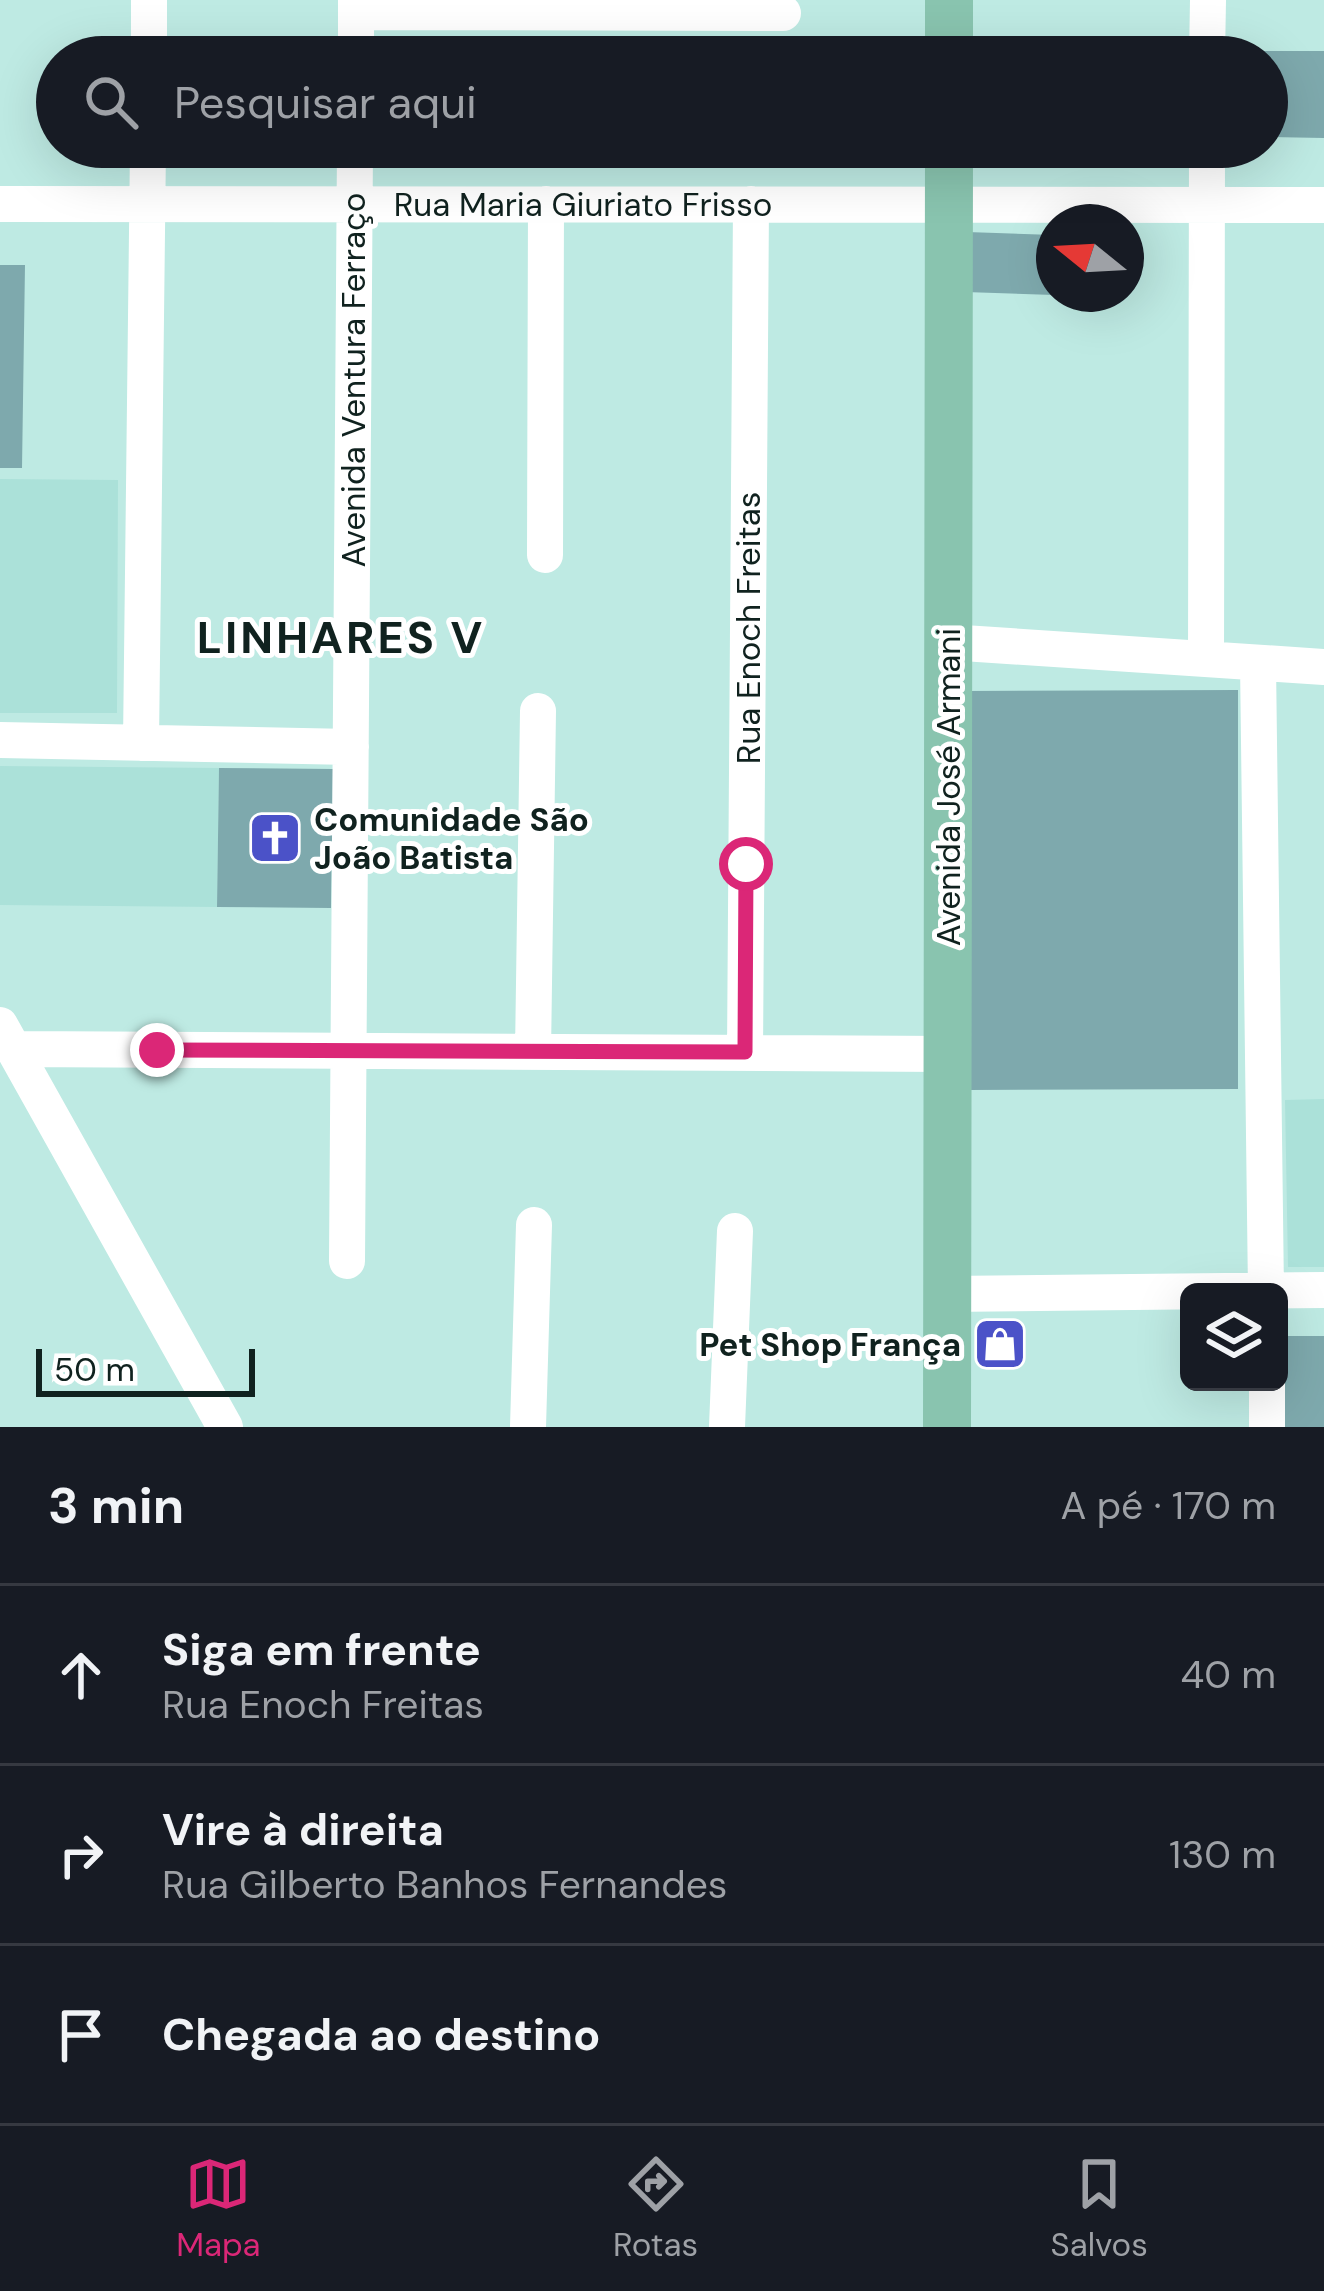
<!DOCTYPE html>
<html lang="pt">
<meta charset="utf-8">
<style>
:root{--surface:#171b24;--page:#20242c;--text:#f1f3f6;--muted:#9ea1a6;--line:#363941;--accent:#db2777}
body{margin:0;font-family:"DM Sans",sans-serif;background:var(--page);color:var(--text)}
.controls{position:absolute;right:36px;bottom:36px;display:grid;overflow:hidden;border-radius:18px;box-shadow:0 12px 48px #0002}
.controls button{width:108px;height:108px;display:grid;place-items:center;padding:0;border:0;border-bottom:3px solid var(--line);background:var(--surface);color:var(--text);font:60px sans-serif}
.compass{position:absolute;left:1036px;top:204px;width:108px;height:108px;border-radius:50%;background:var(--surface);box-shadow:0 12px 48px #0002;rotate:288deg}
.scale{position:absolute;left:36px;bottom:30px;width:219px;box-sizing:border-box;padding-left:12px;border:6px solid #10221f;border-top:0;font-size:33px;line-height:42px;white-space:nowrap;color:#10221f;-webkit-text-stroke:9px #fff;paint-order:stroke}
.stop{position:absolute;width:36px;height:36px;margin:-27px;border:9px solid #db2777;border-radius:50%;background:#fff}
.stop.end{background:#db2777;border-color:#fff;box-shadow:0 3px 12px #0008}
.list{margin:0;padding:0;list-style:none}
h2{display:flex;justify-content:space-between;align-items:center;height:156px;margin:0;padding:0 48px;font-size:51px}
h2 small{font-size:39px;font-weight:400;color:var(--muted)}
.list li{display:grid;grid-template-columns:78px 1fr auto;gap:36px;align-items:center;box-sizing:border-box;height:180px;padding:0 48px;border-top:3px solid var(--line)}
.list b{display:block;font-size:45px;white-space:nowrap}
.list p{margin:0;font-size:39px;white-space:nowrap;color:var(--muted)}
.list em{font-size:39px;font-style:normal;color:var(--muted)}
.icon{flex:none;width:66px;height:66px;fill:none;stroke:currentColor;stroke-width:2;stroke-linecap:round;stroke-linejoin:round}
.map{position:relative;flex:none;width:1324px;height:1427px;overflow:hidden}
.search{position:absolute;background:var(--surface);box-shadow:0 12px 48px #0002;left:36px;right:36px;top:36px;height:132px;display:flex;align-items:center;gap:30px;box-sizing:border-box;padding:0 42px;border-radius:66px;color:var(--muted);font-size:45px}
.sheet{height:696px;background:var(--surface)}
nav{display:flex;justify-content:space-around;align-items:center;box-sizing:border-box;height:168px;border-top:3px solid var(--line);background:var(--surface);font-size:33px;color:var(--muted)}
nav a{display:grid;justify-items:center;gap:6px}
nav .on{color:var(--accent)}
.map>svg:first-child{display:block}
.built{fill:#abe1d9}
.building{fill:#7ea9ad}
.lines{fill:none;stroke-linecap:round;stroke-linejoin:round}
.minor{stroke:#fff;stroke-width:36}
.major{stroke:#89c4af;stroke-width:48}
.route{stroke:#db2777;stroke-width:15}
.labels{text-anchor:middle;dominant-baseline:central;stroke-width:10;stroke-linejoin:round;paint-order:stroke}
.street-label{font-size:33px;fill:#10221f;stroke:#fff}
.poi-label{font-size:33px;font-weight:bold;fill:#10221f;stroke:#fff;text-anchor:start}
.district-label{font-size:45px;font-weight:bold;letter-spacing:3px;fill:#10221f;stroke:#fff}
</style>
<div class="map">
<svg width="1324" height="1427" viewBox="0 0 1324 1427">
<rect width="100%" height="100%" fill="#beeae3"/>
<path class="built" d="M0 479 118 480 117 713H0Z
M0 766 219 768 217 907 0 905Z
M1324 1099V1267H1288L1285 1100Z"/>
<path class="building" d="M1230 51H1324V138L1267 137V57H1230Z
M967 232 1054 235V295L965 292Z
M0 265H25L22 468H0Z
M1238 690V1089L968 1090 967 691Z
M219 768 333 769 331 908 217 907Z
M1284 1336H1324V1427H1285Z"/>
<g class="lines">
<path class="minor" d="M356 12 783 13
M149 57V0
M356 57V0
M1207 57 1208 0
M0 204 1324 205
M545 555 546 204
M948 642 1324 667
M1206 659 1207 147
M1258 663 1266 1292
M0 740 351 747
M141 743 148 147
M0 1025 225 1427
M14 1049 948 1054
M533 1052 538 711
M745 1052 751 204
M347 1261 355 147
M947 1294 1324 1290
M1267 1382V1427
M528 1427 534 1225
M727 1427 735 1231"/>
<path class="major" d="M949 57V0
M947 1427 949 147"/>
</g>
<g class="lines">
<path class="route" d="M157 1050 745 1052 746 864"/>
</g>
<defs>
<g id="church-square" transform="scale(2.7)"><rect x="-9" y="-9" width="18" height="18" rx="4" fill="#4b52c8" stroke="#fff"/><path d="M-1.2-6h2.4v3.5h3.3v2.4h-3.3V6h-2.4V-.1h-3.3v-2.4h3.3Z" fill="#fff"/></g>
<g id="shop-square" transform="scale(2.7)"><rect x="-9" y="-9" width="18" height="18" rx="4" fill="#4b52c8" stroke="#fff"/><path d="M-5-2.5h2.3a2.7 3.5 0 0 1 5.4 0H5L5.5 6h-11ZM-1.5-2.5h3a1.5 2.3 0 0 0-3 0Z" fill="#fff"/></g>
</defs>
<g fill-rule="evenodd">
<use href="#church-square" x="275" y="838"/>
<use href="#shop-square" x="1000" y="1344"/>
</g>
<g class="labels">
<g class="street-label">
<text x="583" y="204">Rua Maria Giuriato Frisso</text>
<text transform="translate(353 380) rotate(-90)">Avenida Ventura Ferraço</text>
<text transform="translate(748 628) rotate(-90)">Rua Enoch Freitas</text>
<text transform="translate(948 787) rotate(-90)">Avenida José Armani</text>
</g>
<g class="poi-label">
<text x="314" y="819">Comunidade São<tspan x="314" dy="38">João Batista</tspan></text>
<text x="961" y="1344" text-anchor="end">Pet Shop França</text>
</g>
<g class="district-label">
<text x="341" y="637">LINHARES V</text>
</g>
</g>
</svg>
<div class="controls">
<button><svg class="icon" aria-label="layers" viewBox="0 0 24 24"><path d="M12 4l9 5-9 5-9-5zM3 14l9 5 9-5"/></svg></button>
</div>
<svg class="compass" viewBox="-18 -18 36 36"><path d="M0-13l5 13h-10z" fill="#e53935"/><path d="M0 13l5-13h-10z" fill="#9ea1a6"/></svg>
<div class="scale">50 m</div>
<div class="stop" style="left:746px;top:864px"></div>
<div class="stop end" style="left:157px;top:1050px"></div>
<div class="search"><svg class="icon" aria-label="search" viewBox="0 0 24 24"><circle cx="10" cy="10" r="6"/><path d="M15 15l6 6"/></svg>Pesquisar aqui</div>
</div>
<section class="sheet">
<h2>3 min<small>A pé · 170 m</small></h2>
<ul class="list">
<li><svg class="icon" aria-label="ahead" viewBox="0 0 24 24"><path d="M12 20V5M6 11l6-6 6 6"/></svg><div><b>Siga em frente</b><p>Rua Enoch Freitas</p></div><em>40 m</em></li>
<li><svg class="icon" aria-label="right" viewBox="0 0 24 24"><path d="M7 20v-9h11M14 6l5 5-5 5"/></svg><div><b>Vire à direita</b><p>Rua Gilberto Banhos Fernandes</p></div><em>130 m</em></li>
<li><svg class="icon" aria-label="arrive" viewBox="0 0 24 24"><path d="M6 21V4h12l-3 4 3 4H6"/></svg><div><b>Chegada ao destino</b></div></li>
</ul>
</section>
<nav>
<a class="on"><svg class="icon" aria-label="map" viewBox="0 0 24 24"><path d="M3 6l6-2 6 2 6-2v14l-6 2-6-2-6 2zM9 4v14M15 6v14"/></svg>Mapa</a>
<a><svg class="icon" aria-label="directions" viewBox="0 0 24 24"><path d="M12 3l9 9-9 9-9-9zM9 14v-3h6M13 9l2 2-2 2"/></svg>Rotas</a>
<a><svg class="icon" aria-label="saved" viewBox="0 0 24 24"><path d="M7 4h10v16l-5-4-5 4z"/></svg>Salvos</a>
</nav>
